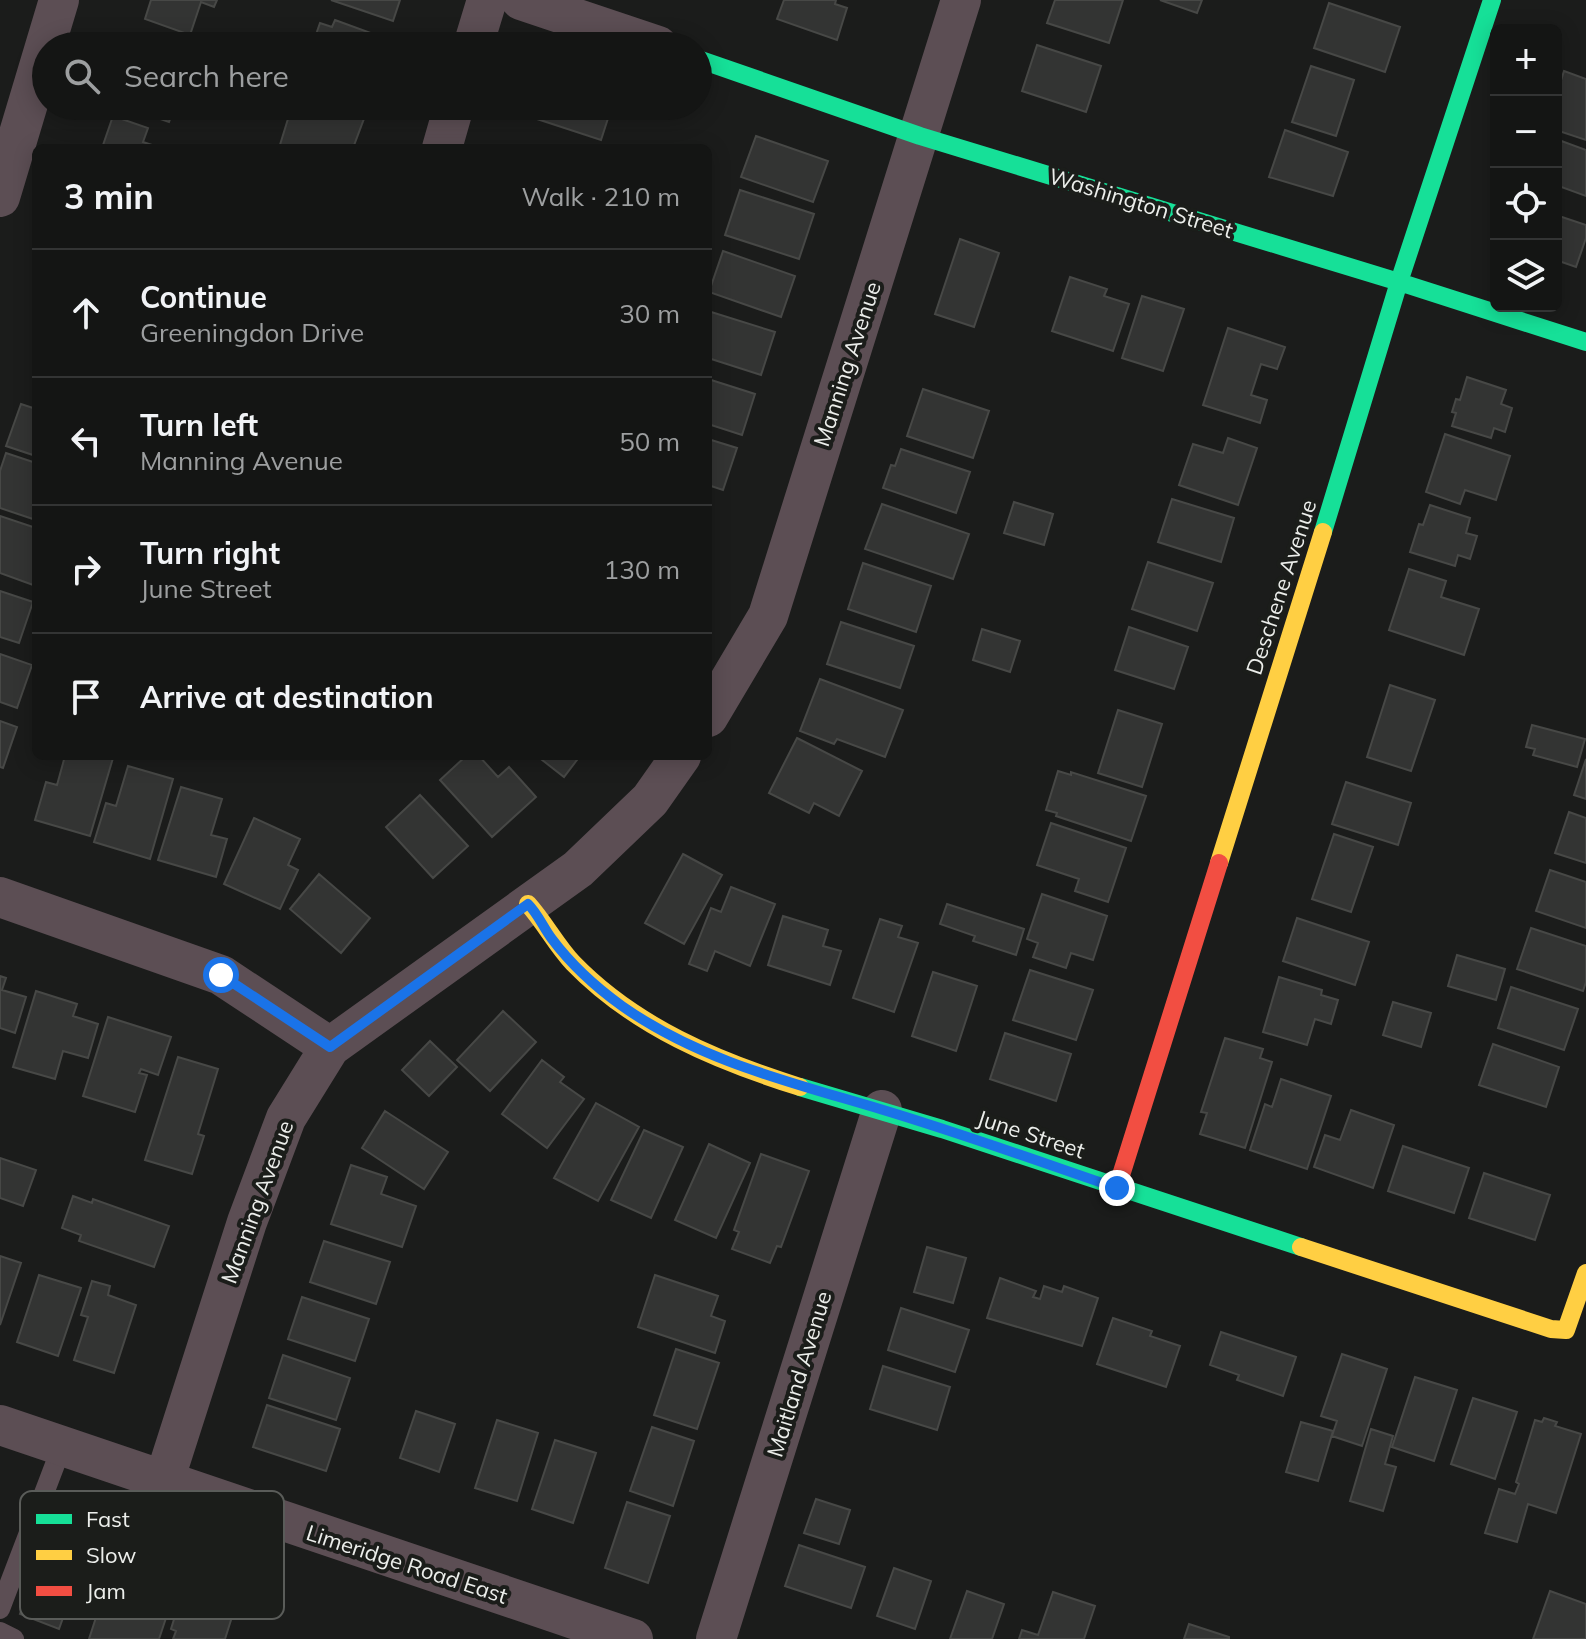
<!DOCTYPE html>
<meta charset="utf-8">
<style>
:root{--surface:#141514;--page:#1d1e1d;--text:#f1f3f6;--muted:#9d9fa0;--line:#333434}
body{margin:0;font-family:Mulish,sans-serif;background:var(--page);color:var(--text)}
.controls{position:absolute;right:24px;top:24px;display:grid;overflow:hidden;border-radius:12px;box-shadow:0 4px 20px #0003}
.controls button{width:72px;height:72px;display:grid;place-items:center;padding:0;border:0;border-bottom:2px solid var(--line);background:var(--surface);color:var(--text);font:40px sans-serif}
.stop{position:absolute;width:24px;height:24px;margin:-18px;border:6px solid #1a73e8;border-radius:50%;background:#fff}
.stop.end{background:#1a73e8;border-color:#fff;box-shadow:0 2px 8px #0008}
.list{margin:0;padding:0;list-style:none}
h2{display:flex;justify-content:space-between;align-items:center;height:104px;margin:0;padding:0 32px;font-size:34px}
h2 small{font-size:26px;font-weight:400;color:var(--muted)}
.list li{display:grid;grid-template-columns:52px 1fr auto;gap:24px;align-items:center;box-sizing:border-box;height:128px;padding:0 32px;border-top:2px solid var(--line)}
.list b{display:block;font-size:30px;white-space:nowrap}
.list p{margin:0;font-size:26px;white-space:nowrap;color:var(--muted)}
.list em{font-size:26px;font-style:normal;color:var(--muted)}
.icon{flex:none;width:44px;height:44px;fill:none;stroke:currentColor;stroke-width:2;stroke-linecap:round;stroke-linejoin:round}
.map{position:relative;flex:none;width:1586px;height:1639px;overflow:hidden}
.search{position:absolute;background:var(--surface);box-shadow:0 4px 20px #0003;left:32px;top:32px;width:680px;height:88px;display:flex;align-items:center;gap:20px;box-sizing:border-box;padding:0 28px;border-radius:44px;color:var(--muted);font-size:30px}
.panel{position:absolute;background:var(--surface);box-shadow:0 4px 20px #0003;left:32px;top:144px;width:680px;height:616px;border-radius:12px}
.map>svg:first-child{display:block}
.building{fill:#333433;stroke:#474846;stroke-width:2}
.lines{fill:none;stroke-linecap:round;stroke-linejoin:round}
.lane{stroke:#5c4e54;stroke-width:20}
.street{stroke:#5c4e54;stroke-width:40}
.fast{stroke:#16e098;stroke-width:18}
.slow{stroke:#ffcf43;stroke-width:18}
.jam{stroke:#f24e42;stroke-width:18}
.route{stroke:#1a73e8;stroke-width:10}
.labels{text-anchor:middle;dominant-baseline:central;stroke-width:8;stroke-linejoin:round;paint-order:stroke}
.street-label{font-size:22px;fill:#eceeeb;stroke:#1b1d1a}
.key{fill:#1b1d1a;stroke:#5a5c59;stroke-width:2}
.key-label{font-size:22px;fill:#eceeeb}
</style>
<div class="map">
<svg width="1586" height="1639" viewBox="0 0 1586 1639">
<rect width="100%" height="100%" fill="#1b1c1b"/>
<path class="building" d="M151 0H217L214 7 201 2 190 35 145 19Z
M331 0H400L393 21Z
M784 0H836L835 4 847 8 837 40 777 19Z
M1055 0H1123L1109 43 1047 23Z
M1160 0H1202L1197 13Z
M1329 3 1400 27 1385 72 1314 48Z
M335 20 390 40 388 46H312L320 23 332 27Z
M1037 45 1101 66 1086 112 1022 91Z
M1311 66 1354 80 1336 136 1292 122Z
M1564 71 1586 79V140L1556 130V96Z
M123 106H175L169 122Z
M292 106H338L365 116 353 148H279Z
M534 106H612L601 140 531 117Z
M113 116 148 128 143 142 161 148H102Z
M1285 130 1348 152 1333 196 1269 177Z
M756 136 828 161 813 202 741 177Z
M1556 139 1586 150V196L1556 185Z
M740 190 814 214 799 259 725 235Z
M1556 215 1586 225V238L1576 267 1556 260Z
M960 239 999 253 974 327 935 314Z
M723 251 795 276 781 317 709 292Z
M1070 277 1107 289 1104 296 1129 304 1113 351 1052 331Z
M1142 296 1184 309 1163 371 1122 358Z
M708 311 775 332 761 375 708 358Z
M1228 328 1285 347 1277 369 1261 364 1251 395 1267 400 1260 423 1203 405Z
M1467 377 1506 390 1501 404 1512 408 1505 432 1494 428 1491 438 1452 426 1456 413 1452 412 1456 399 1460 400Z
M708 379 755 394 742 435 708 424Z
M923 389 989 411 973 458 907 436Z
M21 404 36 409V456L6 446Z
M1445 434 1510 456 1496 500 1465 490 1460 504 1426 492Z
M1228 438 1257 448 1238 505 1179 485 1193 444 1223 453Z
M708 439 737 448 723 490 708 485Z
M901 449 970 472 956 513 883 488 891 465 895 466Z
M6 453 36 463V520L0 508V471Z
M1172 499 1234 518 1221 562 1158 542Z
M1014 502 1053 514 1044 545 1004 533Z
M882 504 969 534 953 579 865 549Z
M1430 505 1470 518 1466 533 1477 536 1470 559 1458 555 1455 566 1410 552 1419 524 1423 525Z
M0 516 36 528V586L0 573Z
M1148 562 1213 583 1197 631 1132 609Z
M863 563 931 586 916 632 848 609Z
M1409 569 1446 581 1441 597 1479 609 1464 655 1389 630Z
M0 591 33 602 19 643 0 637Z
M841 622 914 646 900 688 827 664Z
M1129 627 1188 647 1174 689 1115 670Z
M982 629 1020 641 1010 672 973 660Z
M0 654 32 665 17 708 0 702Z
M820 679 903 710 885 757 837 739 834 744 800 731Z
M1390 685 1435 700 1411 771 1367 757Z
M1118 710 1162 724 1142 787 1098 773Z
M0 721 17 727 3 768 0 767Z
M1532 725 1585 739 1577 767 1533 755 1535 749 1526 747Z
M797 738 862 771 839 816 814 803 809 813 769 793Z
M65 756 113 758 90 836 35 820 46 782 57 785Z
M466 756H479L498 777 509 767 536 797 492 837 440 780Z
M537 756H580L564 777Z
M1586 759V799L1574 795Z
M128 766 173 779 150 859 94 842 106 803 116 806Z
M1058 771 1071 775V772L1146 796 1131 841 1056 816 1057 813 1046 810Z
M1346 782 1411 803 1398 845 1332 824Z
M181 787 222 799 211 835 227 839 216 877 158 860Z
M420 795 468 846 433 878 386 827Z
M1569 812 1586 818V863L1555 853Z
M254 818 300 839 288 865 298 870 280 909 224 884Z
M1051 823 1126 848 1108 902 1075 891 1079 879 1037 865Z
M1334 834 1373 847 1351 912 1312 899Z
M683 854 722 875 684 944 645 923Z
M1550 870 1586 882V928L1536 911Z
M319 874 370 918 341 953 290 909Z
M731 887 775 904 750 966 715 951 707 971 689 964 711 908 721 912Z
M1042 894 1107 916 1093 960 1071 953 1066 968 1033 957 1038 943 1027 939Z
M947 904 1024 929 1016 955 973 941 975 936 940 924Z
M783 916 828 930 823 946 841 951 830 985 768 965Z
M1297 918 1369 942 1355 985 1283 961Z
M880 919 902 926 898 937 918 943 894 1012 853 998Z
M1531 928 1586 946V982L1583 991 1517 969Z
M1457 955 1505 969 1496 1000 1448 986Z
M1030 970 1093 990 1076 1040 1013 1020Z
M933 972 977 986 956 1051 912 1036Z
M0 976 6 978 2 990 26 997 15 1033 0 1028Z
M1279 977 1322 990 1321 995 1338 1000 1331 1024 1315 1019 1307 1045 1263 1032Z
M1511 987 1578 1009 1564 1050 1498 1028Z
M36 991 77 1004 73 1016 98 1024 88 1058 63 1051 55 1079 13 1067Z
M1393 1002 1431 1013 1421 1047 1383 1035Z
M503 1011 536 1042 490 1091 457 1060Z
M108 1017 171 1037 158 1075 141 1069 139 1073 147 1075 135 1112 83 1096Z
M1005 1033 1071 1054 1056 1101 990 1079Z
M1225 1038 1263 1049 1260 1058 1272 1062 1245 1148 1200 1134 1207 1113 1201 1112Z
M430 1041 457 1067 429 1096 402 1070Z
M1493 1044 1559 1067 1546 1107 1479 1085Z
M178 1057 218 1069 198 1134 204 1136 192 1174 145 1160Z
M542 1060 564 1077 560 1082 584 1099 547 1148 502 1114Z
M1281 1079 1331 1096 1307 1169 1250 1150 1265 1104 1272 1107Z
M596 1103 639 1127 598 1201 554 1178Z
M1351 1110 1394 1125 1373 1188 1314 1167 1325 1135 1340 1140Z
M385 1111 448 1152 424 1189 362 1148Z
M644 1130 683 1147 651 1218 611 1200Z
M709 1144 750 1163 716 1238 675 1220Z
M1403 1146 1469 1168 1454 1213 1388 1191Z
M761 1154 809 1171 781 1247 777 1246 770 1263 732 1249 739 1232 734 1230Z
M0 1158 36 1170 23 1206 0 1198Z
M351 1165 387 1177 381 1194 416 1206 402 1247 331 1224Z
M1484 1173 1550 1195 1535 1240 1469 1218Z
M73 1196 92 1203 93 1199 169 1226 154 1267 79 1241 81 1235 62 1228Z
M324 1241 390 1262 376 1304 310 1282Z
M927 1247 966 1258 953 1303 914 1292Z
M0 1256 21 1263 0 1325Z
M39 1275 81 1288 58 1356 17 1342Z
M655 1275 718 1296 711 1316 725 1321 715 1353 638 1327Z
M1000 1278 1036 1291 1033 1297 1040 1299 1044 1286 1062 1292 1064 1286 1098 1298 1082 1346 987 1318Z
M92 1281 110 1286 108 1295 136 1305 114 1373 74 1360 88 1317 81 1315Z
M302 1297 369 1319 355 1361 288 1339Z
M901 1308 969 1330 955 1372 888 1350Z
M1113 1318 1152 1331 1150 1336 1180 1346 1166 1387 1097 1364Z
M1221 1332 1296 1357 1283 1396 1237 1380 1239 1375 1210 1365Z
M676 1349 719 1363 697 1429 654 1415Z
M1342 1354 1387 1369 1362 1446 1332 1436 1337 1421 1321 1416Z
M283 1355 350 1378 336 1420 269 1398Z
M883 1366 950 1387 937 1430 870 1409Z
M1415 1377 1457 1390 1434 1461 1392 1447Z
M1473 1398 1517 1412 1495 1479 1451 1464Z
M267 1405 340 1429 326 1471 253 1447Z
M416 1411 455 1424 439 1472 400 1458Z
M1544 1418 1557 1422 1555 1426 1581 1434 1556 1513 1528 1504 1517 1542 1485 1533 1499 1489 1515 1494 1519 1484 1516 1482 1535 1420 1542 1422Z
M497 1420 538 1433 517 1501 475 1488Z
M1301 1422 1333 1431 1318 1481 1286 1472Z
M652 1427 694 1441 673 1506 630 1491Z
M1371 1429 1393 1436 1385 1464 1396 1467 1383 1511 1350 1501Z
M555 1440 596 1453 573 1523 532 1509Z
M816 1499 850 1510 839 1544 804 1533Z
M627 1502 670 1516 648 1583 605 1568Z
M799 1545 865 1567 851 1608 785 1586Z
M114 1562 148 1573 141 1594 171 1603 159 1639H89Z
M894 1568 931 1581 915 1629 877 1616Z
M35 1573 74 1587 59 1629 20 1614Z
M185 1584 237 1601 225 1639H173L176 1631 171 1629Z
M967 1591 1004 1604 992 1639H950Z
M1550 1591 1586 1604V1639H1533Z
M1053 1592 1095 1606 1084 1639H1019L1022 1630 1038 1635Z
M1189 1624 1229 1637V1639H1184Z"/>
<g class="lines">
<path class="lane" d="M0 1609 62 1446
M0 1632 14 1639"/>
<path class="street" d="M521 0 658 46
M473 46 487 0
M442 148 454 106
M0 197 59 0
M708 717 768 616 961 0
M0 897 221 975 330 1047
M0 1425 633 1639
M164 1481 247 1222 286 1118 330 1047 578 869 650 800 681 756
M716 1639 882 1110"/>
<path class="fast" d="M698 59 920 136 1399 282 1586 342
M1323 532 1399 282 1492 0
M800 1087 942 1129 1301 1247"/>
<path class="slow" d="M1219 863 1323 532
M528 904C545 923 556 945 573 963 635 1027 717 1061 800 1087
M1301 1247 1551 1329 1566 1330 1586 1273"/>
<path class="jam" d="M1117 1188 1219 863"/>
</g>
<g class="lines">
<path class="route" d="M221 975 330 1047 528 904C538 914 543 927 552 939 570 963 597 988 622 1006 700 1061 790 1082 880 1109 960 1133 1038 1161 1117 1188"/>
</g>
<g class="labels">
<g class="street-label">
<text transform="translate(1141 203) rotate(17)">Washington Street</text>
<text transform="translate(847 364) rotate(-72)">Manning Avenue</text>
<text transform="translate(1281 587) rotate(-72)">Deschene Avenue</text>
<text transform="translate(1031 1134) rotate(18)">June Street</text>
<text transform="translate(257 1202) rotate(-70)">Manning Avenue</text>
<text transform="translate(799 1374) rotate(-73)">Maitland Avenue</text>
<text transform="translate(407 1564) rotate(18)">Limeridge Road East</text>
</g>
</g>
<rect x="20" y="1491" width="264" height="128" rx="12" class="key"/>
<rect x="36" y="1514" width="36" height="10" fill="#16e098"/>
<rect x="36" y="1550" width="36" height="10" fill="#ffcf43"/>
<rect x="36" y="1586" width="36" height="10" fill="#f24e42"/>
<g class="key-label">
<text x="86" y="1527">Fast</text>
<text x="86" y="1563">Slow</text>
<text x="86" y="1599">Jam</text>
</g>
</svg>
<div class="controls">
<button>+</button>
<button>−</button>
<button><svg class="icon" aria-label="locate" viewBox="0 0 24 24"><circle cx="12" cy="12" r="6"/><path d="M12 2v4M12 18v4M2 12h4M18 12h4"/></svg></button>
<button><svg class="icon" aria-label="layers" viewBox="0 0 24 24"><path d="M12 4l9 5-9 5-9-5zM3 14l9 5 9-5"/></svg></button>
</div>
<div class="stop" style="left:221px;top:975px"></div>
<div class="stop end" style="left:1117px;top:1188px"></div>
<div class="search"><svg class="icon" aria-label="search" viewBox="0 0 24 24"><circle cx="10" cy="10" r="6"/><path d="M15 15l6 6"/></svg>Search here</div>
<section class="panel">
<h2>3 min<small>Walk · 210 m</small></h2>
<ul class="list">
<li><svg class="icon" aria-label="ahead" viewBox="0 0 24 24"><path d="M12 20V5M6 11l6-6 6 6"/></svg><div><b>Continue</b><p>Greeningdon Drive</p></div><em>30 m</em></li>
<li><svg class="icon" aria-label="left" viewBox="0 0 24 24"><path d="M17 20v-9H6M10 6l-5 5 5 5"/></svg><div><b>Turn left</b><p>Manning Avenue</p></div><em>50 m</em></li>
<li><svg class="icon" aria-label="right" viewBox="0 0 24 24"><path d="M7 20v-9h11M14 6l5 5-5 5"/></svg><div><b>Turn right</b><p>June Street</p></div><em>130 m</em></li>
<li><svg class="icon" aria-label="arrive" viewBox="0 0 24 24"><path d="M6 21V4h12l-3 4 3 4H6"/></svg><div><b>Arrive at destination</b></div></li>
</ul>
</section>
</div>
